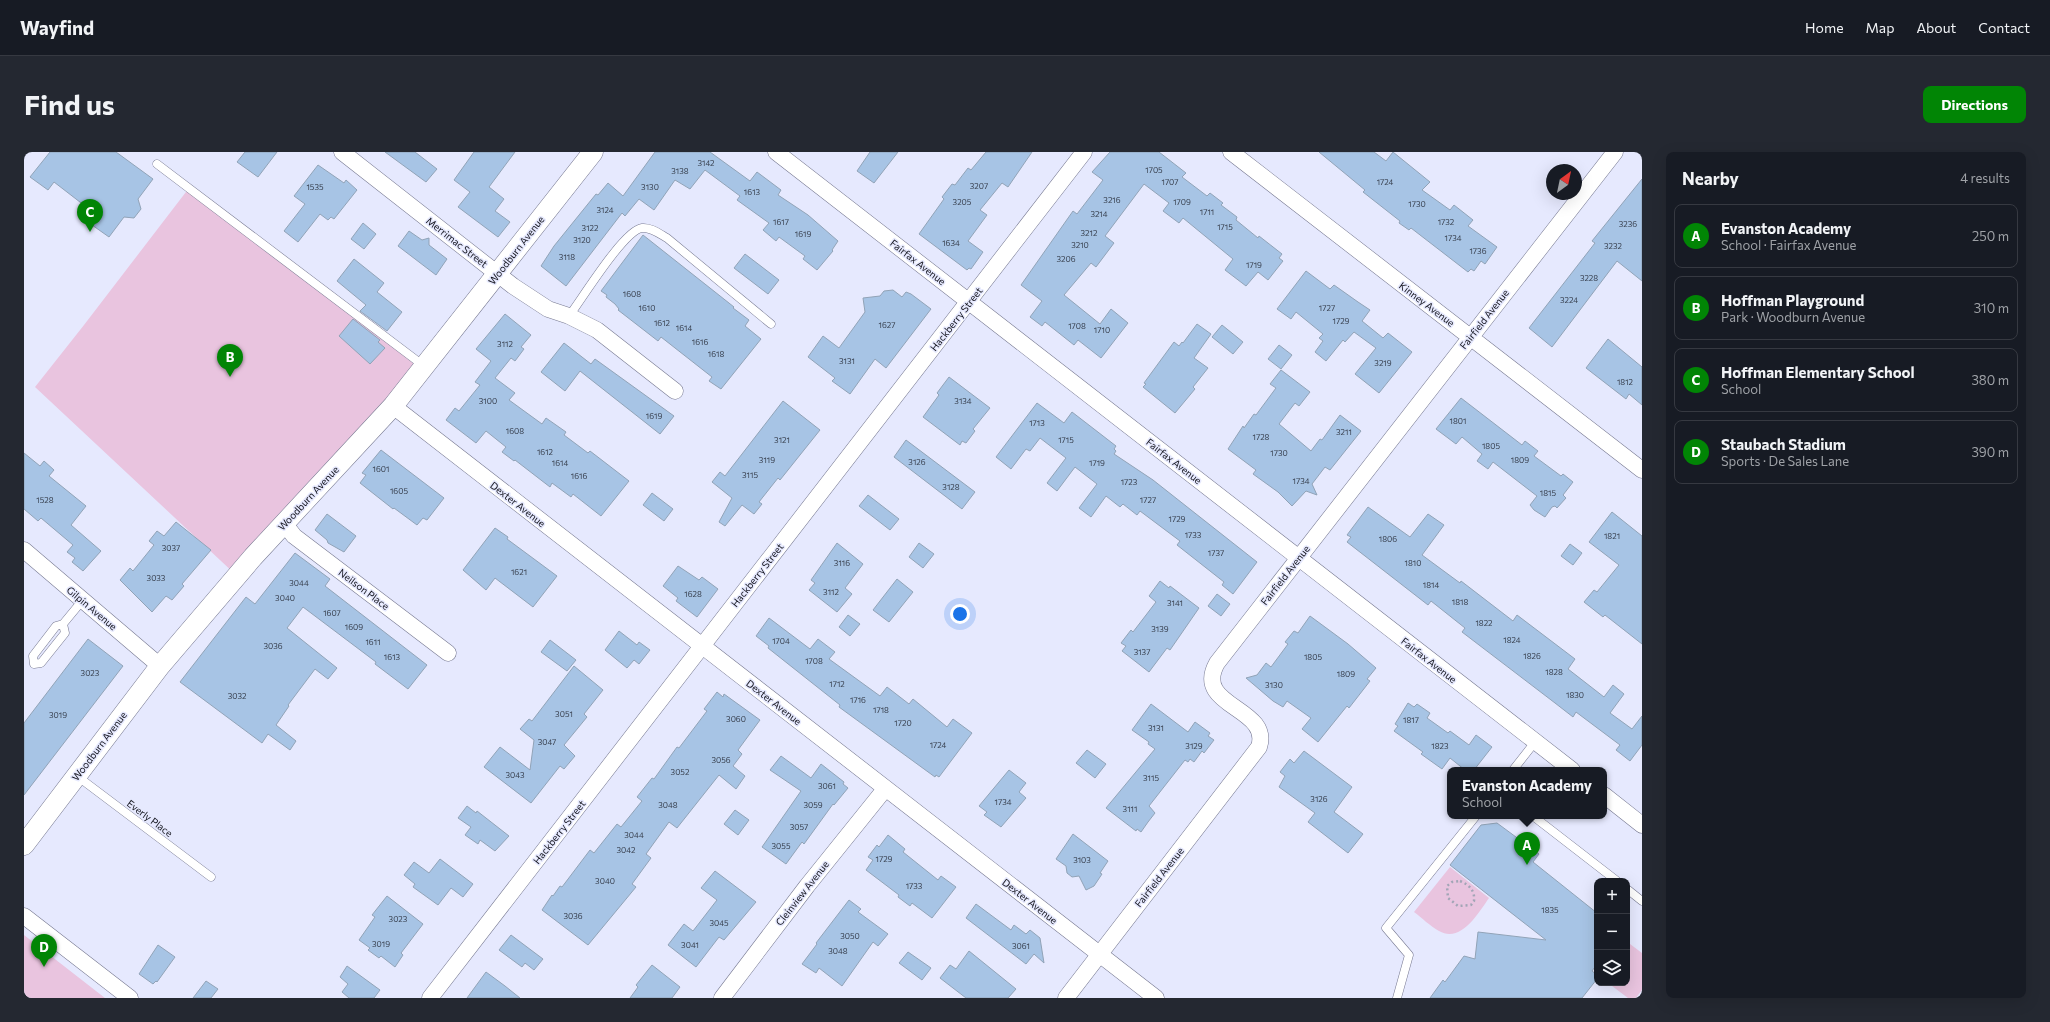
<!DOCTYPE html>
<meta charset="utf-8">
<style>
:root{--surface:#171b24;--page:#242831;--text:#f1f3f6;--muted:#9ea1a6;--line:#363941;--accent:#018505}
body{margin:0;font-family:Commissioner,sans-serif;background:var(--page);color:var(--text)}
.controls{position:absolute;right:12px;bottom:12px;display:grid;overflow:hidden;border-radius:8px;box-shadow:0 4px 16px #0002}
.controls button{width:36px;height:36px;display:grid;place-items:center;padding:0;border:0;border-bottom:1px solid var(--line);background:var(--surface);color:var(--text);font:20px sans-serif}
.compass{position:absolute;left:1522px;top:12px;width:36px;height:36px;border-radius:50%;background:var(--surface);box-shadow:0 4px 16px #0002;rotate:33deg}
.you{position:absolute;left:936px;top:462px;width:14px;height:14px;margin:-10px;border:3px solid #fff;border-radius:50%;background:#1a73e8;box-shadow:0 0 0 6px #1a73e833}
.badge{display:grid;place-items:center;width:26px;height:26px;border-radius:50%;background:var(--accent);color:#fff;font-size:13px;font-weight:700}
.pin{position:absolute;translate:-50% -33px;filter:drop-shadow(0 1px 2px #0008)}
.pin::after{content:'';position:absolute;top:21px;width:14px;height:12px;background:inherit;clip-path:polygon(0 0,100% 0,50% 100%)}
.popup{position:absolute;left:1423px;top:615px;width:160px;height:52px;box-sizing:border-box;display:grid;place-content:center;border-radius:8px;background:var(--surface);filter:drop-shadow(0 1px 3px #0005);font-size:13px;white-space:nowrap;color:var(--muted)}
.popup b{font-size:15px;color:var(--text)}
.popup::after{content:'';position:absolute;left:50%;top:100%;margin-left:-8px;border:8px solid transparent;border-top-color:var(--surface)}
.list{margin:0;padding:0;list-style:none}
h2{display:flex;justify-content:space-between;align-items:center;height:52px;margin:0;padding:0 16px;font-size:17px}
h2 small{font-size:13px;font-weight:400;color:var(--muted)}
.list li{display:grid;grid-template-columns:26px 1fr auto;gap:12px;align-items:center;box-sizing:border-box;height:64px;margin:0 8px 8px;padding:0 8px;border:1px solid var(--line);border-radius:8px}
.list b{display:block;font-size:15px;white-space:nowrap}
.list p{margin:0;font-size:13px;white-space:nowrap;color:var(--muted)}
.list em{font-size:13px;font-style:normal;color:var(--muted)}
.icon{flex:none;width:22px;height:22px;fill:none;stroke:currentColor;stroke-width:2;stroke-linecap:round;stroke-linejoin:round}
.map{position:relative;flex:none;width:1618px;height:846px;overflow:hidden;border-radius:8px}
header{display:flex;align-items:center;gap:24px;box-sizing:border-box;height:56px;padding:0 20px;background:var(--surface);border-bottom:1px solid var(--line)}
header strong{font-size:19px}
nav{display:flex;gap:22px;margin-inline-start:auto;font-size:14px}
.intro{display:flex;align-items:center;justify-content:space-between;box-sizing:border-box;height:96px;padding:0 24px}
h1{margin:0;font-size:28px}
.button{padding:10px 18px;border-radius:8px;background:var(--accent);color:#fff;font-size:14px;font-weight:700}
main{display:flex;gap:24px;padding:0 24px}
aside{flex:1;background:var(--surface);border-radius:8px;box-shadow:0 4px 16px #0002}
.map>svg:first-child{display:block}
.green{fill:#e9c4df}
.building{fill:#a7c4e5;stroke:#91a3b7}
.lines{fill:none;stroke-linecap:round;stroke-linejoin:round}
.service-casing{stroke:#767890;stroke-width:9}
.minor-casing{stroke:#767890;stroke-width:17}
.tertiary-casing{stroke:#767890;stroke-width:21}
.path{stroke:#a2a5b6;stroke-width:2.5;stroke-dasharray:2 3;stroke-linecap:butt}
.service{stroke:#fff;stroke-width:8}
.minor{stroke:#fff;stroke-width:16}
.tertiary{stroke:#fff;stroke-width:20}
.labels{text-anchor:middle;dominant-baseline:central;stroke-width:3;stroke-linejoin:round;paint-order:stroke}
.number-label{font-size:8px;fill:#38404f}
.street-label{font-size:10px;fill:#13141d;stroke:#e6e9fe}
</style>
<header>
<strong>Wayfind</strong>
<nav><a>Home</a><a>Map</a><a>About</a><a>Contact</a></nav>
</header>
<div class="intro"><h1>Find us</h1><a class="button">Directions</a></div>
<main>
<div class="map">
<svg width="1618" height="846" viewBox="0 0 1618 846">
<rect width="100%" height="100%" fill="#e6e9fe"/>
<path class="green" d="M165 36 400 215 212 423 11 235 60 173Z
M1426 715 1465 746C1455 760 1437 792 1415 779 1406 774 1398 766 1390 760Z
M0 783 81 846H0Z
M1606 792 1618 801V838L1612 846H1604L1584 831H1603V795Z"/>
<path class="building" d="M26 0H92L129 27 114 47 117 57 110 66 100 65 85 85 68 73 74 64 30 30 24 38 6 25Z
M221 0H253L234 25 213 10Z
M361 0H391L413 17 402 30Z
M450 0H491L465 35 480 47 471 59 486 70 474 85 434 55 446 40 430 28Z
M631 0H686L726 29 733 20 757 38 754 43 784 63 814 89 808 98 809 99 793 118 779 107 781 104 755 85 752 89 739 78 745 71 713 48 716 44 681 18 666 37 651 28 630 58 615 47 601 64 598 61 542 134 517 114 530 94 572 42 574 43 584 31 599 44Z
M846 0H874L850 31 833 19Z
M962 0H1008L984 35 978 31 956 58 963 63 944 89 959 100 947 117 945 116 943 118 895 82 920 47 918 45 928 32 931 33 944 16 947 18Z
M1086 0H1135L1162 21 1158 25 1183 44 1186 41 1199 51 1197 53 1213 65 1212 68 1234 86 1235 84 1258 102 1255 106 1259 109 1244 128 1234 120 1222 134 1201 118 1209 107 1159 66 1155 71 1139 59 1145 51 1120 32 1081 84 1090 91 1072 115 1067 111 1040 143 1076 172 1087 157 1104 171 1077 206 1054 188 1050 193 1021 170 1018 174 1006 165 1018 149 997 133 1049 59 1053 62 1079 28 1068 20Z
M1295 0H1350L1362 9 1369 0 1406 30 1398 38 1426 58 1430 53 1449 68 1444 74 1473 95 1461 112 1457 109 1450 119 1447 117 1444 120 1387 76 1385 78 1375 71 1376 69 1339 40 1341 38Z
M294 13 320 31 322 28 333 38 310 67 307 65 304 68 296 62 274 90 260 79 281 52 270 44Z
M1618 27V129L1593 109 1528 195 1505 176 1571 91 1568 89Z
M339 71 352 82 340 97 327 87Z
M385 79 398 88 405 86V93L423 107 412 123 374 94Z
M619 83 710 155 709 156 725 168 721 174 737 187 697 237 685 229 688 225 637 185 634 189 594 158 595 157 591 152 582 145 583 143 577 139Z
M721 102 755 128 744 142 710 116Z
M330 107 360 131 353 140 378 160 363 179 336 159 342 153 313 129Z
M1282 119 1306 137 1310 133 1334 150 1346 158 1338 169 1359 186 1364 181 1388 200 1355 241 1331 222 1352 196 1330 180 1321 190 1319 188 1302 209 1291 200 1299 189 1295 186 1299 182 1272 160 1267 167 1253 157Z
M869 138 878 145 882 140 887 142 907 157 862 216 851 207 826 242 808 229 811 226 784 205 799 184 815 196 841 160 839 146 856 144 860 139Z
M481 162 507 183 497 195 500 197 491 209 487 206 471 226 491 241 485 248 518 272 522 266 542 280 540 283 564 301 566 299 605 329 577 364 549 342 547 345 528 331 526 335 491 308 490 309 478 300 482 295 462 279 452 291 422 268 431 256 435 259 456 233 451 230 467 209 452 197Z
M329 167 356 188 354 190 361 196 346 212 315 184Z
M1173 172 1187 182 1170 206 1184 216 1169 235 1171 237 1151 261 1119 235 1122 232 1120 231 1150 190 1155 194 1158 190 1159 191Z
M1198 173 1219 190 1209 202 1188 185Z
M1584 187 1618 215V253L1605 242 1602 247 1562 216Z
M540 191 567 212 571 207 650 264 636 282 556 219 541 239 517 220Z
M1255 193 1268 203 1257 217 1244 207Z
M1257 218 1286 240 1275 254 1271 251 1255 272 1287 299 1296 287 1298 288 1316 263 1337 279 1306 318 1301 315 1288 332 1293 343 1282 339 1268 354 1254 340 1229 322 1232 318 1204 297 1219 274 1220 276 1230 262 1232 263 1252 236 1246 232Z
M925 225 966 256 949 277 951 279 942 291 938 289 936 293 899 265 915 243 913 241Z
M1437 246 1498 293 1501 289 1514 299 1510 304 1537 324 1539 322 1549 330 1539 343 1542 346 1533 356 1531 354 1528 355 1521 365 1510 358 1506 353 1513 344 1469 310 1464 317 1453 309 1458 302 1438 285 1432 292 1412 277Z
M759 249 796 278 756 328 754 326 735 350 738 352 730 362 718 353 701 374 695 370 708 346 688 330 696 320 701 324Z
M1013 251 1040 271 1048 260 1092 294 1090 297 1092 299 1090 302 1129 328 1233 410 1209 442 1198 433 1200 430 1153 393 1156 389 1116 359 1113 363 1099 352 1096 355 1082 344 1067 365 1055 356 1073 332 1051 315 1033 339 1023 331 1042 306 1016 286 1006 299 1002 297 987 317 972 305Z
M882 288 951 340 938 357 870 305Z
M357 298 420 346 403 368 399 366 393 373 370 356 369 357 336 331 342 323 338 321Z
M0 301 16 314 20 309 30 318 25 324 62 354 47 373 77 399 59 419 48 410 51 406 43 400 49 393 17 366 14 369 0 357Z
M628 341 649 357 640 369 619 353Z
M844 343 875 367 866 378 835 354Z
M1344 355 1386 385 1404 362 1420 373 1398 403 1436 431 1437 429 1489 469 1493 463 1551 507 1544 517 1580 545 1589 533 1600 542 1586 561 1608 577 1618 564V593L1606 609 1592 598 1596 593 1552 560 1549 565 1531 551 1438 480 1441 476 1407 449 1404 453 1323 390 1327 385 1323 383Z
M1588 360 1618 384V492L1581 463 1579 465 1560 450 1570 438 1573 440 1595 413 1565 390Z
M303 362 332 384 320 400 304 391 303 388 291 378Z
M152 370 187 398 158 432 160 434 148 448 142 444 128 460 96 428 106 416 109 419 130 393 125 389 133 379 140 384Z
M471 376 484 385 483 387 533 424 509 455 471 426 462 438 439 418Z
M813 391 839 412 821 436 828 442 813 460 785 438 791 431 787 428Z
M895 391 910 402 899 416 885 405Z
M1546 392 1558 401 1549 413 1537 404Z
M271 401 306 427 301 434 403 513 384 537 351 512 352 510 279 455 263 476 313 516 304 527 291 517 264 553 265 554 252 573 272 589 266 598 244 582 238 591 156 530 222 445 231 452Z
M654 414 675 428 678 425 694 437 673 465 652 449 654 446 639 434Z
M873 427 889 440 865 470 849 458Z
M1136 429 1145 436 1146 434 1175 456 1146 498 1143 496 1125 520 1098 499 1102 494 1097 491 1107 478 1109 480 1132 450 1125 444Z
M1193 442 1206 452 1197 464 1184 454Z
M824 463 836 472 826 484 815 475Z
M1286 464 1324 492 1352 516 1343 527 1346 529 1325 556 1323 554 1294 590 1278 577 1287 566 1263 549 1259 555 1249 549 1222 526 1233 523 1242 511 1247 515 1264 492 1261 490 1270 479 1274 481Z
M745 466 786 497 794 487 811 500 805 507 856 544 863 535 885 552 889 547 923 575 929 567 948 581 915 625 912 623 911 625 815 555 816 553 744 496 745 494 732 484Z
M595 479 613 493 615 490 626 498 615 512 610 508 603 516 581 498Z
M64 487 99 514 0 643V571Z
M526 488 552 508 543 519 517 500Z
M550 514 579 538 560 562 563 565 540 593 551 604 540 617 536 614 507 651 460 615 476 595 506 618 510 588 496 577 505 567 508 569Z
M693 540 699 545 700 542 736 568 714 598 718 602 709 614 721 624 712 637 695 623 653 676 645 670 622 702 627 706 608 732 612 735 564 793 518 758 528 743 529 744 536 734 538 735 566 698 570 701 593 672 597 675 618 649 613 645 628 626 630 627 653 595 655 596 683 559 680 557Z
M1384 551 1390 555 1393 552 1406 561 1403 566 1424 581 1426 579 1445 593 1452 583 1468 595 1450 618H1441L1426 606 1418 617 1397 602 1399 600 1370 579 1374 574 1371 572Z
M1127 552 1164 580 1171 570 1186 581 1184 584 1190 588 1180 601 1178 599 1170 610 1166 607 1164 610 1161 608 1125 654 1131 661 1124 670 1117 680 1113 677 1112 679 1082 656 1131 597 1124 592 1125 590 1108 578Z
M1063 598 1082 612 1071 626 1052 611Z
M1280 599 1328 635 1310 660 1339 682 1324 701 1284 670 1291 661 1255 635 1261 624 1256 620 1266 607 1270 611Z
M757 604 787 626 797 612 820 630 819 632 824 636 810 653 809 652 780 692 778 690 762 712 738 695 777 639 746 618Z
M985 618 1002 631 995 640 1002 646 977 675 960 663 963 660 955 654Z
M443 654 452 661 453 659 485 684 471 699 456 688 454 692 441 683 447 675 434 666Z
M711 658 725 668 714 683 700 672Z
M1473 671 1515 702 1509 710 1573 761V812L1568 819 1573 823V827L1558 846H1406L1419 828 1421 830 1440 804 1451 807 1454 780 1522 788 1426 713 1457 673Z
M1049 682 1084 709 1076 721 1078 722 1070 734 1062 738 1055 724 1048 725 1043 721 1042 714 1032 707Z
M864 683 881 697 879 700 914 728 917 724 932 735 908 766 888 751 886 754 874 745 875 743 842 718 849 708 844 705 853 693 855 695Z
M416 707 449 732 439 745 427 736 414 753 389 735 391 732 380 723 390 710 405 721Z
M691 719 732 750 700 788 695 785 672 815 644 793 660 772 669 779 693 748 677 736Z
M363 744 399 772 377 801 379 803 371 815 357 804 355 806 344 798 346 796 335 788 351 765 348 763Z
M825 748 837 757 834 760 864 782 854 794 849 790 818 834 795 816 792 821 778 812 793 792 792 791Z
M952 752 987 778 990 773 1002 782 1006 778 1016 786 1020 811 1010 802 1002 812 942 766Z
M487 783 519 807 510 818 501 811 498 815 475 798Z
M134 793 151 805 133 830 132 829 129 832 115 822Z
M945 799 992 837 984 846H942L916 826 926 813 932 817Z
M884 800 907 816 898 828 875 811Z
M628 813 656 835 648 846H606L614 835 612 833Z
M323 814 356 838 350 846H325L318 840 324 832 316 825Z
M462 820 481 834 496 846H443Z
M182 829 194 837 187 846H169Z"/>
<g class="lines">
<g class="service-casing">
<path id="service" d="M133 12 400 214
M545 164C558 147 600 78 618 76 627 75 636 82 643 86L747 172
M39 472 41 481 17 511 10 512 9 504 32 474 39 472 58 449
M1489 618 1511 590
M53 624 187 725
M1509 664 1593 729
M1603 737 1618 749
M1373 846 1385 803 1362 776 1452 664"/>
</g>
<g class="minor-casing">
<path id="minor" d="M318 0 489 134 524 157 545 164 573 178 651 239
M752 0 1548 618
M1207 0 1618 318
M369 254 1132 846
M260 371 270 384 424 501
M0 398 136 514
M1580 643 1618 673
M0 764 106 846
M406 846 1060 0
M698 846 783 734 861 637
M1042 846 1235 595C1248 555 1168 555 1193 511L1591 0"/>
</g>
<g class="tertiary-casing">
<path id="tertiary" d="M0 693 136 514 229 405 369 254 569 0"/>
</g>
<path class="path" d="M1436 729C1446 733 1451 739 1450 749L1447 753 1434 754 1424 746 1423 734 1428 730Z"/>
<use href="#service" class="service"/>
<use href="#minor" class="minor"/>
<use href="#tertiary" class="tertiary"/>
</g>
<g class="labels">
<g class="number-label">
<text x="682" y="11">3142</text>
<text x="1130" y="18">1705</text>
<text x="656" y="19">3138</text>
<text x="1146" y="30">1707</text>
<text x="1361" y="30">1724</text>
<text x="955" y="34">3207</text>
<text x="291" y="35">1535</text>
<text x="626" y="35">3130</text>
<text x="728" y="40">1613</text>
<text x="1088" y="48">3216</text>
<text x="938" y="50">3205</text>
<text x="1158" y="50">1709</text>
<text x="1393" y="52">1730</text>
<text x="581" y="58">3124</text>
<text x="1183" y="60">1711</text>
<text x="1075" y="62">3214</text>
<text x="757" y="70">1617</text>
<text x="1422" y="70">1732</text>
<text x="1604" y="72">3236</text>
<text x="1201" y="75">1715</text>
<text x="566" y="76">3122</text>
<text x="1065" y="81">3212</text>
<text x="779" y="82">1619</text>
<text x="1429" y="86">1734</text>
<text x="558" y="88">3120</text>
<text x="927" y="91">1634</text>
<text x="1056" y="93">3210</text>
<text x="1589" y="94">3232</text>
<text x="1454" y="99">1736</text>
<text x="543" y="105">3118</text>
<text x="1042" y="107">3206</text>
<text x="1230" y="113">1719</text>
<text x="1565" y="126">3228</text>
<text x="608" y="142">1608</text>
<text x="1545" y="148">3224</text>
<text x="623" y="156">1610</text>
<text x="1303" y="156">1727</text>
<text x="1317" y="169">1729</text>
<text x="638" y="171">1612</text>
<text x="863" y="173">1627</text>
<text x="1053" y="174">1708</text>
<text x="660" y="176">1614</text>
<text x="1078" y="178">1710</text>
<text x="676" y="190">1616</text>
<text x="481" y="192">3112</text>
<text x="692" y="202">1618</text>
<text x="823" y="209">3131</text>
<text x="1359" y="211">3219</text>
<text x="1601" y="230">1812</text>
<text x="464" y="249">3100</text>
<text x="939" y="249">3134</text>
<text x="630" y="264">1619</text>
<text x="1434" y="269">1801</text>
<text x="1013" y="271">1713</text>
<text x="491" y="279">1608</text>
<text x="1320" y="280">3211</text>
<text x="1237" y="285">1728</text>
<text x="758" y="288">3121</text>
<text x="1042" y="288">1715</text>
<text x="1467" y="294">1805</text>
<text x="521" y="300">1612</text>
<text x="1255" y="301">1730</text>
<text x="743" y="308">3119</text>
<text x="1496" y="308">1809</text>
<text x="893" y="310">3126</text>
<text x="536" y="311">1614</text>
<text x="1073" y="311">1719</text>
<text x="357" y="317">1601</text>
<text x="726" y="323">3115</text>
<text x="555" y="324">1616</text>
<text x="1277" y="329">1734</text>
<text x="1105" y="330">1723</text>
<text x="927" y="335">3128</text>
<text x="375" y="339">1605</text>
<text x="1524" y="341">1815</text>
<text x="21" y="348">1528</text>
<text x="1124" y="348">1727</text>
<text x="1153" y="367">1729</text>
<text x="1169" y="383">1733</text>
<text x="1588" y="384">1821</text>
<text x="1364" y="387">1806</text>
<text x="147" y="396">3037</text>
<text x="1192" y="401">1737</text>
<text x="818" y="411">3116</text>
<text x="1389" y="411">1810</text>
<text x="495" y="420">1621</text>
<text x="132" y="426">3033</text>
<text x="275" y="431">3044</text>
<text x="1407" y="433">1814</text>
<text x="807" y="440">3112</text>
<text x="669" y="442">1628</text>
<text x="261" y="446">3040</text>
<text x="1436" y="450">1818</text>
<text x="1151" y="451">3141</text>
<text x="308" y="461">1607</text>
<text x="1460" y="471">1822</text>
<text x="330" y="475">1609</text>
<text x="1136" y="477">3139</text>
<text x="1488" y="488">1824</text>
<text x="757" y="489">1704</text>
<text x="349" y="490">1611</text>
<text x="249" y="494">3036</text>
<text x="1118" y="500">3137</text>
<text x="1508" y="504">1826</text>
<text x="368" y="505">1613</text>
<text x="1289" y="505">1805</text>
<text x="790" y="509">1708</text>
<text x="1530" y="520">1828</text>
<text x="66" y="521">3023</text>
<text x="1322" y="522">1809</text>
<text x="813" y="532">1712</text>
<text x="1250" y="533">3130</text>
<text x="1551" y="543">1830</text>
<text x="213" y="544">3032</text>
<text x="834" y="548">1716</text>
<text x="857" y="558">1718</text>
<text x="540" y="562">3051</text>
<text x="34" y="563">3019</text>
<text x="712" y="567">3060</text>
<text x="1387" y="568">1817</text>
<text x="879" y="571">1720</text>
<text x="1132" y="576">3131</text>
<text x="523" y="590">3047</text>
<text x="914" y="593">1724</text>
<text x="1170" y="594">3129</text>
<text x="1416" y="594">1823</text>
<text x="697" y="608">3056</text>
<text x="656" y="620">3052</text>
<text x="491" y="623">3043</text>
<text x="1127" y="626">3115</text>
<text x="803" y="634">3061</text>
<text x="1295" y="647">3126</text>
<text x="979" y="650">1734</text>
<text x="644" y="653">3048</text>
<text x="789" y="653">3059</text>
<text x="1106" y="657">3111</text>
<text x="775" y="675">3057</text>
<text x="610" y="683">3044</text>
<text x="757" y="694">3055</text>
<text x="602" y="698">3042</text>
<text x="860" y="707">1729</text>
<text x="1058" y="708">3103</text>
<text x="581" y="729">3040</text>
<text x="890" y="734">1733</text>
<text x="1526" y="758">1835</text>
<text x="549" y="764">3036</text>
<text x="374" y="767">3023</text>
<text x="695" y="771">3045</text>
<text x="826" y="784">3050</text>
<text x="357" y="792">3019</text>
<text x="666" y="793">3041</text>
<text x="997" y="794">3061</text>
<text x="814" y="799">3048</text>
</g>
<g class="street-label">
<text transform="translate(433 90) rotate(38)">Merrimac Street</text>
<text transform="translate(492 98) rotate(-52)">Woodburn Avenue</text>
<text transform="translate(894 110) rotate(38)">Fairfax Avenue</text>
<text transform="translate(1403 152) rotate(37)">Kinney Avenue</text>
<text transform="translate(932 167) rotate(-52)">Hackberry Street</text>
<text transform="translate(1460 167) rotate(-52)">Fairfield Avenue</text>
<text transform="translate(1150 309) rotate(38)">Fairfax Avenue</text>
<text transform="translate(284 346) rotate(-47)">Woodburn Avenue</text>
<text transform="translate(494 352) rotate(38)">Dexter Avenue</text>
<text transform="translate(733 423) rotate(-52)">Hackberry Street</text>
<text transform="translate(1261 423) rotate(-52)">Fairfield Avenue</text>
<text transform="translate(340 437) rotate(37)">Neilson Place</text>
<text transform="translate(68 456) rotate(40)">Gilpin Avenue</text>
<text transform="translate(1405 508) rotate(38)">Fairfax Avenue</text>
<text transform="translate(750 550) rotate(38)">Dexter Avenue</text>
<text transform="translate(75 594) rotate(-53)">Woodburn Avenue</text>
<text transform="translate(126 666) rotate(37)">Everly Place</text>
<text transform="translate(535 680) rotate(-52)">Hackberry Street</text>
<text transform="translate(1135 725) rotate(-52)">Fairfield Avenue</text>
<text transform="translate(778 741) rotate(-52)">Cleinview Avenue</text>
<text transform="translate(1006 749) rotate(38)">Dexter Avenue</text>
</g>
</g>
</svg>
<div class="controls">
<button>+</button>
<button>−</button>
<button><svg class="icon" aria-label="layers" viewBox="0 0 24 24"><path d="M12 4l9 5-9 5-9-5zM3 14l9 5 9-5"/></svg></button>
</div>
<svg class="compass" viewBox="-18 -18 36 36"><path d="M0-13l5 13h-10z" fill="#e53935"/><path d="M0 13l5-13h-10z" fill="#9ea1a6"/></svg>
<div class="you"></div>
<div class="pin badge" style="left:1503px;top:713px">A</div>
<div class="popup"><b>Evanston Academy</b>School</div>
<div class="pin badge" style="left:206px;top:225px">B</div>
<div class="pin badge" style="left:66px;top:80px">C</div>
<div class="pin badge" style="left:20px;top:815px">D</div>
</div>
<aside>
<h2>Nearby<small>4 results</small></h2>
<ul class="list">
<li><span class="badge">A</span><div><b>Evanston Academy</b><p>School · Fairfax Avenue</p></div><em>250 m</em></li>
<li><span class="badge">B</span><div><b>Hoffman Playground</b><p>Park · Woodburn Avenue</p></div><em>310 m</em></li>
<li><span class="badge">C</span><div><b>Hoffman Elementary School</b><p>School</p></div><em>380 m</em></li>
<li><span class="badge">D</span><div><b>Staubach Stadium</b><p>Sports · De Sales Lane</p></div><em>390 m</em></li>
</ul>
</aside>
</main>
